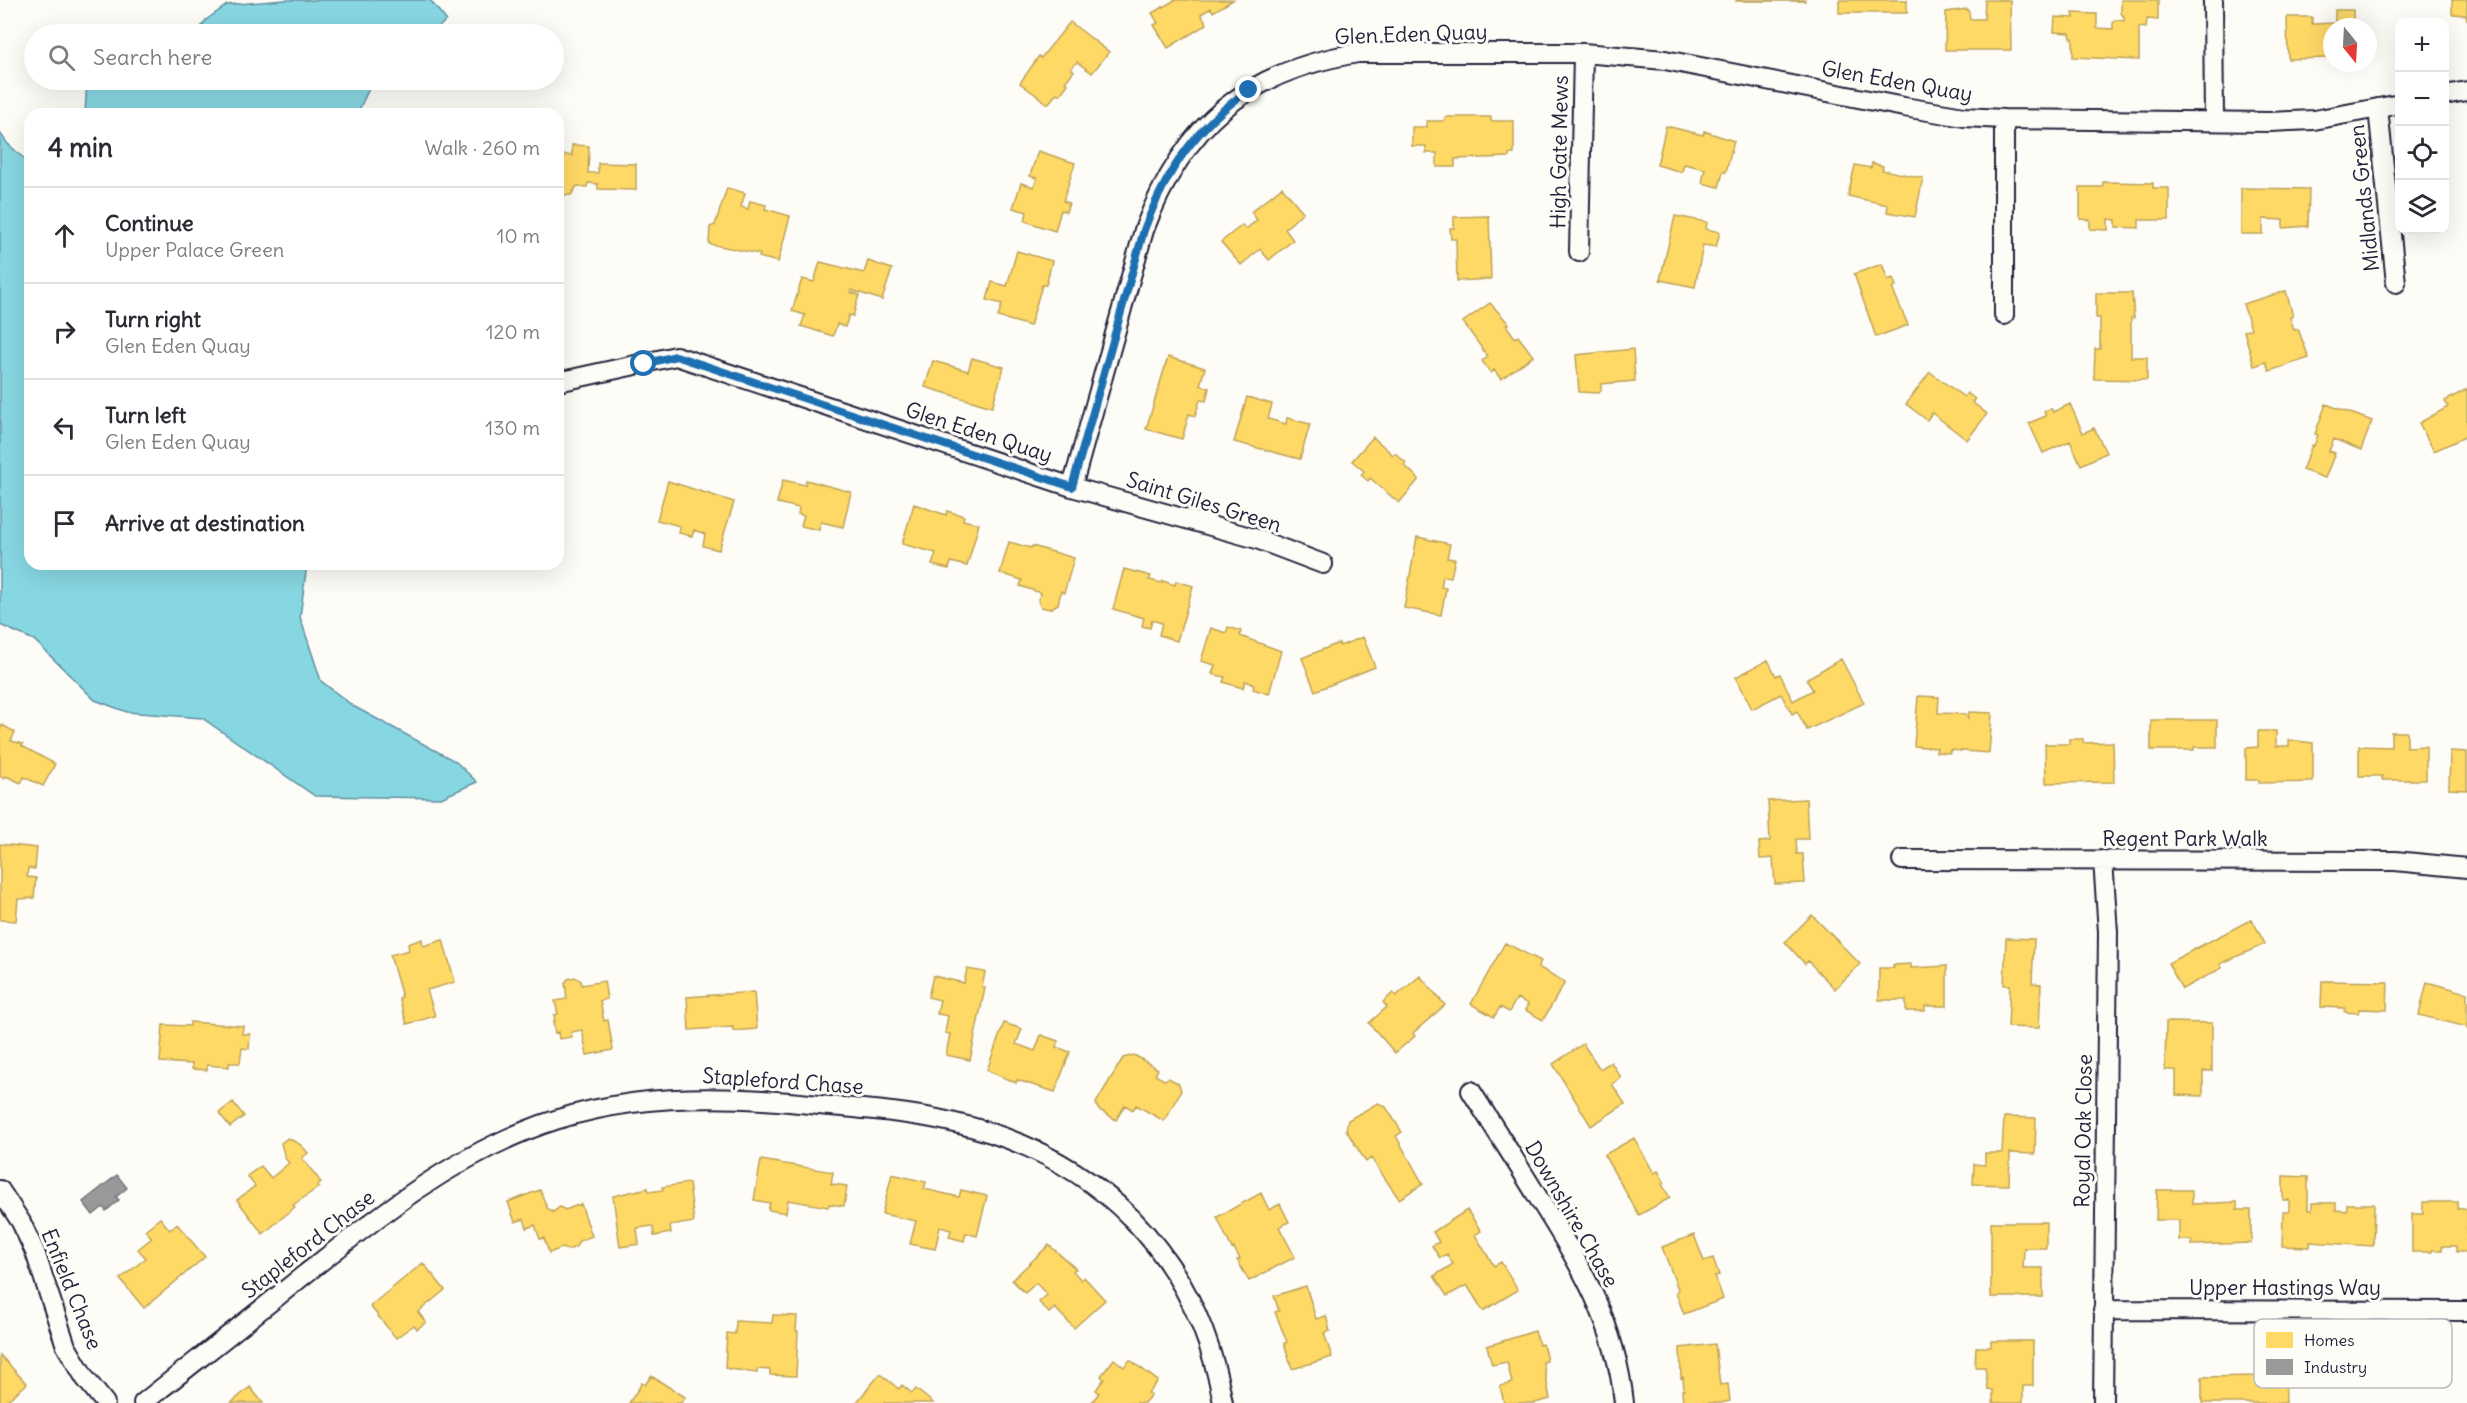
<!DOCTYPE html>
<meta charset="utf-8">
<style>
:root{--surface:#fff;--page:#f7f7f7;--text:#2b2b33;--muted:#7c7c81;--line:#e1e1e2}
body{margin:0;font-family:Delius,sans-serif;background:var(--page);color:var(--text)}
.controls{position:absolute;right:18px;top:18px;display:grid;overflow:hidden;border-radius:12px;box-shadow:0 6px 24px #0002}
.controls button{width:54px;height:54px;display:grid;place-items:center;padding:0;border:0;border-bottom:2px solid var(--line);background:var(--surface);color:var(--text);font:30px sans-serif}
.compass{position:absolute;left:2323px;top:18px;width:54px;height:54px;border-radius:50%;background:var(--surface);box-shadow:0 6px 24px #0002;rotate:162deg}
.stop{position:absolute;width:18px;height:18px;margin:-14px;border:4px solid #1f6fb2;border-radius:50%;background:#fff}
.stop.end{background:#1f6fb2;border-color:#fff;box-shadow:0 2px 6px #0008}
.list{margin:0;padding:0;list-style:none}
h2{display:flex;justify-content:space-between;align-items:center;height:78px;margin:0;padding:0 24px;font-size:26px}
h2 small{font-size:20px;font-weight:400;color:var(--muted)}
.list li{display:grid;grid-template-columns:39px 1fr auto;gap:18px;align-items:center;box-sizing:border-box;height:96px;padding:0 24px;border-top:2px solid var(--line)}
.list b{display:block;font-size:22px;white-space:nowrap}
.list p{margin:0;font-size:20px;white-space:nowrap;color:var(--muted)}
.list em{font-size:20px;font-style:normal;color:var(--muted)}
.icon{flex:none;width:33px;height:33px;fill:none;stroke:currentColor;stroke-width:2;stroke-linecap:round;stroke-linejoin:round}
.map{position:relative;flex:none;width:2467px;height:1403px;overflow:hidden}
.search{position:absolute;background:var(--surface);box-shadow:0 6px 24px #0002;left:24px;top:24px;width:540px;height:66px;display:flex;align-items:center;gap:15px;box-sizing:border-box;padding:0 21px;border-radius:33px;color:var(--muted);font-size:22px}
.panel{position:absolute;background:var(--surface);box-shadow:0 6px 24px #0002;left:24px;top:108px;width:540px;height:462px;border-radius:18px}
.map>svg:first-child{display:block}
.water{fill:#87d7e2;stroke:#5f8f9f;stroke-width:1.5}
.homes{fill:#ffd966;stroke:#bda259;stroke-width:1.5}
.industry{fill:#999;stroke:#75757d;stroke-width:1.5}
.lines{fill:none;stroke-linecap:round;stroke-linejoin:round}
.minor-casing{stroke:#22223b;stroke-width:22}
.minor{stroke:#fdfcf7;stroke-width:18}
.route{stroke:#1f6fb2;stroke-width:8}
.labels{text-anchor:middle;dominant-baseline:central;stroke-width:6;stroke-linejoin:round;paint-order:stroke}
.street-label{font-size:21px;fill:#22223b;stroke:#fdfcf7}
.key{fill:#fdfcf7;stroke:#bbbbbf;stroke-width:1.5}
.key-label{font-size:16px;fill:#22223b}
</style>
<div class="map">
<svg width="2467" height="1403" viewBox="0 0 2467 1403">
<rect width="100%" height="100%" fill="#fdfcf7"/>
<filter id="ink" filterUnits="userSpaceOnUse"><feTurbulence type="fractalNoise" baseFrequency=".0167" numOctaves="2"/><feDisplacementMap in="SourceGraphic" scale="12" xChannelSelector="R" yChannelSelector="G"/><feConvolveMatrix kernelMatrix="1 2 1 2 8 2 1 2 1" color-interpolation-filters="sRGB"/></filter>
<g filter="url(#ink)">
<path class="water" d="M284 0H430L446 20 432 34H196L206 20 227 5Z
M87 80H143L150 83 162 80H373L357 114H85Z
M0 133 7 143 30 164V564H307L300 617 321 681 353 706 455 761 477 782 441 798 315 796 202 718 127 712 95 700 34 640 0 625Z"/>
<path class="homes" d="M1175 0H1233L1213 12 1211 8 1201 14 1207 24 1168 48 1154 25 1158 23 1152 13Z
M1736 0H1805V1H1736Z
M1839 0H1907V13H1839Z
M1985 0H2010L2011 50H1945L1946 12 1967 9 1969 12 1970 19H1984Z
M2121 0H2158V20L2147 19 2146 28 2139 27V60L2073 57V38H2071L2070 33 2054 32 2055 17 2074 18 2073 13 2097 14V28L2113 29V23L2116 20 2124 21V17L2121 13Z
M2452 0H2467V20L2466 15 2452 14Z
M2335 10H2353V22H2358V27H2332V58L2288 59 2287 17H2312V24L2335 23Z
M1070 22 1109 52 1092 73 1077 62 1071 68 1074 71 1065 82 1068 84 1060 95 1057 93 1048 104 1020 83 1039 56 1041 58Z
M1445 117H1491V121H1514V154H1509V157L1455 159V167H1437V153H1426V146H1412V127H1427V121H1444Z
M1666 126 1703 135 1704 131 1734 141 1726 172H1723L1719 187 1702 183 1705 169 1684 164 1682 172 1657 165Z
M572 145 589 146 588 173H598V163L636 164V190L598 189V184L588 183 587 187 577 186 571 195H562V202H558V155H572Z
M1038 151 1075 163 1063 201 1069 203 1066 212 1061 210 1055 231 1025 221 1027 212 1013 208 1021 183 1034 187 1037 178 1030 176Z
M1872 163 1883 166 1882 170 1923 178 1915 217 1887 212 1888 205 1848 196 1855 165 1871 168Z
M2103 182 2153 183V188H2169V220H2139V228L2116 227V220L2108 219V230L2090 229V220L2080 219V187H2103Z
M1282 187 1303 212 1285 229 1293 240 1269 260 1260 249 1241 265 1221 242 1242 225 1246 229 1257 220 1251 212Z
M727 188 745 193 741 207 748 209 750 201 766 205 765 209 790 216 778 262 759 257 760 254 709 244 710 227 715 225Z
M2241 188 2309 189 2308 226 2283 228V220L2263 219V234H2241Z
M1489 216 1491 279 1457 281 1456 239H1451L1450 228H1454V217Z
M1675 216 1707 222 1706 229 1720 232 1716 247 1703 245 1695 287 1660 280Z
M1017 251 1052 261 1046 285H1042L1030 326 998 317 1002 304 987 300 992 282 1007 286Z
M868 261 892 269 882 300 851 290 850 292 859 295 853 316 849 315 845 327 837 324 833 336 801 326 805 315 792 311 802 279 814 282 820 262 864 273Z
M1882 264 1888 280 1893 278 1896 286 1892 288 1908 325 1876 337 1854 274Z
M2286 291 2293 316 2290 317 2294 330 2298 329 2309 358 2269 371 2266 362 2254 366 2244 331 2251 329 2243 304Z
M2096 293H2132L2134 318H2131V357H2147V380L2094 379 2095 349H2100V318H2096Z
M1490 303 1509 324 1506 325 1515 338 1518 336 1533 356 1501 379 1494 370 1491 373 1482 361 1488 357 1463 322Z
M1633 349 1635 381 1601 384V390L1599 393 1579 392 1576 355Z
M1168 357 1205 368 1200 385 1209 388 1206 401 1200 400 1195 416 1189 414 1182 439 1146 429Z
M972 358 1004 367 992 407 925 387 933 361 968 371Z
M1930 372 1964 397 1967 393 1975 399 1972 402 1987 414 1967 440 1932 413 1927 420 1906 404Z
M2467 389V436L2434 451 2419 423 2448 407 2445 401Z
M1247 397 1272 404 1268 419 1286 424 1287 418 1310 424 1300 459 1234 442Z
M2070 404 2083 433 2094 428 2106 453 2081 465 2070 441 2043 453 2029 423 2046 416 2044 412 2051 408 2053 412Z
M2326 404 2372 421 2361 450 2334 439 2329 451 2335 453 2325 478 2302 470 2312 445 2314 446 2318 435 2315 434Z
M1373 437 1393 455 1395 453 1406 463 1404 465 1419 479 1399 503 1370 478 1368 481 1361 475 1364 471 1352 461Z
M783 480 805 485 806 480 851 492 843 527 821 522 819 530 801 526 804 516 798 514 799 508 777 503Z
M668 481 734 502 719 550 703 546 705 534 694 530 692 536 679 533 680 526 657 520Z
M914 504 946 515 947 511 964 516 963 520 979 524 967 566 951 562 949 569 932 565 936 553 902 544Z
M1417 537 1450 544 1447 558 1455 559 1451 577 1443 576 1441 587 1446 588 1441 615 1404 608Z
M1009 542 1031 548 1032 546 1074 558 1064 593 1061 591 1058 604 1050 609 1041 607 1038 601 1041 593 1020 586 1022 580 1000 573Z
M1124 569 1151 576 1149 580 1162 583 1163 581 1175 585 1176 581 1193 586 1177 641 1159 635 1162 623 1152 620 1150 628 1142 626 1144 618 1113 609Z
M1228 627 1241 631 1240 636 1281 651 1269 694 1253 689 1254 684 1245 681 1243 688 1223 682 1225 677 1212 674 1215 665 1201 661 1211 628 1226 633Z
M1363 637 1375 667 1315 691 1302 658 1339 643 1340 646Z
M1841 659 1864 703 1807 730 1797 711 1792 714 1781 694 1752 709 1736 677 1768 660 1776 676 1780 674 1793 701 1813 690 1806 679Z
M1918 696 1939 697 1938 713 1966 714 1968 718 1969 712 1992 713 1989 753 1950 750V753L1936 752 1937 748 1914 746Z
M2151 720H2217V747H2194V750H2151Z
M2 725 15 732 11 741 23 744 22 746 55 764 43 786 24 777 21 783 6 776 4 779 0 776V729Z
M2258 731H2276V746H2289V740L2313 743V782L2259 783V780H2246V748L2258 747Z
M2391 732H2407V747L2426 746V780H2382V776H2359V746L2391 747Z
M2069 739H2083V743L2113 742 2114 782 2046 783 2045 744H2069Z
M2450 751 2467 752V790L2449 789Z
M1806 799 1808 839H1796L1797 854H1803L1805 883 1775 884 1773 858 1760 859 1759 842 1770 841 1768 801Z
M0 844 37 848 35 869 28 868 27 877 36 878 34 898 18 899 16 921 0 920Z
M1812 915 1860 964 1835 989 1808 961 1805 964 1785 942Z
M2252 919 2265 944 2220 964 2222 968 2182 989 2168 963Z
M2006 938 2034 939 2032 983 2041 984 2039 1028 2008 1027 2010 985H2004Z
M422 939 423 946 443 940 455 982 427 990 435 1016 407 1024 399 998 402 997 390 955 409 950 408 944Z
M1505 943 1541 961 1538 967 1565 982 1543 1020 1525 1010 1528 1004 1517 998 1509 1012 1500 1007 1494 1017 1471 1004Z
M1911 964V968L1947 966V1006H1925V1011H1906V1000H1879V968H1894L1893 965Z
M967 969 985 972 982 987 985 988 970 1060 946 1055 950 1034 945 1033 948 1016 937 1014 940 1000 928 997 933 976 964 983Z
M1420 976 1445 1005 1413 1033 1415 1036 1395 1053 1369 1023 1387 1007 1383 1002 1393 993 1396 996Z
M575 977 581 981 582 985 604 981 607 999 600 1001 604 1021 608 1020 613 1050 587 1055 582 1030 571 1032 572 1037 559 1039 558 1032 555 1033 553 1022 555 1021 554 1015 558 1014 555 1001 567 999 565 983 568 979Z
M2322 981 2388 982 2387 1010 2359 1009 2358 1013 2345 1012V1008L2321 1007Z
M2427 982 2467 993V1030V1027L2419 1015Z
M754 992 757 1029 733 1031V1027L689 1030 687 997Z
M190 1022 243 1026 242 1034H250L249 1049 242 1048 240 1063H229V1067L207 1065V1070L192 1069V1064L160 1062 163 1025 190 1026Z
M2166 1022 2212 1023V1071H2203V1096L2176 1095V1070H2165Z
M1004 1023 1022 1029 1016 1044 1035 1051 1041 1035 1058 1041 1056 1047 1070 1052 1055 1092 1017 1080 1016 1083 987 1070Z
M1583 1044 1600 1069 1611 1062 1621 1078 1612 1084 1625 1104 1591 1126 1553 1064Z
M1134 1055 1158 1069 1155 1075 1164 1080 1169 1078 1179 1084 1181 1091 1164 1121 1136 1105 1133 1110 1125 1105 1116 1120 1098 1109 1096 1103 1123 1058Z
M233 1102 244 1116 230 1127 219 1113Z
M1378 1103 1386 1107 1402 1132 1396 1136 1423 1184 1399 1199 1371 1158 1366 1162 1346 1130 1348 1120Z
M2004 1117 2036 1118 2035 1154 2010 1153 2009 1185 1973 1184 1974 1164 1985 1165V1153H2002Z
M288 1138 301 1145 308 1153 302 1158 321 1182 317 1185 319 1187 293 1205 295 1207 263 1234 237 1200 255 1186 247 1176 261 1166 271 1178 289 1163 285 1158 281 1143Z
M1634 1138 1654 1173 1658 1171 1665 1183 1662 1184 1670 1198 1639 1215 1604 1155Z
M761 1160 833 1172 831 1184 847 1186 844 1206 829 1204 828 1207 788 1200 786 1213 768 1210 770 1203 754 1200Z
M892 1174 926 1182 924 1189 959 1197 961 1190 987 1196 977 1236 966 1233 964 1241 949 1237 951 1230 940 1227 935 1249 910 1244 916 1221 882 1214Z
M2283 1176 2308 1177V1210H2312V1203H2336V1210L2347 1211V1204H2374L2373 1246 2310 1242V1247L2282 1246 2283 1212H2289V1200H2283Z
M689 1183 694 1222 670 1226 671 1233 654 1236 653 1226 637 1228 639 1244 620 1247 613 1196 648 1188 649 1192 663 1190 662 1187Z
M540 1190 547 1208 553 1212 560 1207 565 1210 581 1204 592 1236 579 1241 576 1247 568 1250 562 1248 549 1253 544 1238 540 1239 535 1225 527 1228 524 1219 515 1222 508 1202Z
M2157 1190H2192V1204L2237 1202V1210H2251V1243L2192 1245V1240H2179V1220H2156Z
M1261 1193 1269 1210 1280 1204 1289 1222 1279 1227 1295 1257 1249 1281 1237 1260 1240 1259 1234 1248 1232 1249 1217 1217Z
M2423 1202H2458V1209H2467V1252H2456V1246H2442V1250H2432V1252H2412V1214H2423Z
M1467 1210 1481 1231 1475 1235 1494 1266 1501 1262 1518 1290 1483 1311 1467 1285 1447 1296 1434 1276 1453 1264 1447 1254 1440 1258 1432 1246 1439 1242 1433 1232Z
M160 1218 170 1230 177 1224 205 1257 144 1308 120 1279 146 1258 138 1249 152 1238 145 1230Z
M1991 1222H2046V1248H2024L2023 1268H2043V1297H1991Z
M1694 1235 1704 1261 1713 1258 1719 1275 1715 1276 1723 1299 1684 1314 1676 1293 1678 1289 1662 1247Z
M1049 1245 1076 1269 1073 1271 1081 1280 1084 1277 1105 1300 1074 1328 1055 1308 1049 1313 1039 1302 1047 1295 1036 1283 1025 1293 1012 1280Z
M423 1263 445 1290 418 1312 426 1322 417 1329 414 1325 396 1338 370 1306Z
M1306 1286 1316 1319 1326 1316 1330 1331 1324 1333 1332 1357 1292 1369 1284 1343 1287 1342 1275 1312 1279 1311 1274 1296Z
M773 1315 797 1316 796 1331H798L796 1376 770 1375V1370L757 1369V1373L725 1368 727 1333 735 1334 736 1321 772 1323Z
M1535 1331 1539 1345 1543 1344 1547 1361 1543 1362 1550 1399 1535 1403H1504L1500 1386 1512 1383 1507 1362 1492 1365 1487 1346Z
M1991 1341H2033V1386H2023V1403H1993V1390L1988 1389 1985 1367H1975L1976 1347H1991Z
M1715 1344 1720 1385 1728 1384 1730 1401 1721 1403H1683L1682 1390H1684L1683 1377 1681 1378 1680 1348Z
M0 1355 27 1384 4 1403H0Z
M1114 1359 1124 1367 1130 1360 1158 1381 1148 1393 1151 1395 1144 1403H1091L1099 1393 1096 1390 1104 1379 1101 1376Z
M2285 1368 2286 1403H2202V1377L2260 1376 2259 1369Z
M880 1374 899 1389 902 1385 912 1393 916 1389 933 1403H856Z
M651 1376 685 1397 681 1403H629L642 1383 645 1385Z
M250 1387 263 1403H231Z"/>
<path class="industry" d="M117 1175 127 1188 116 1197 119 1200 106 1211 103 1207 93 1215 83 1202Z"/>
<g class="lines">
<g class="minor-casing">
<path id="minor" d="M2213 0 2214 121
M2444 95 2467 91
M2378 108 2396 283
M1579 252 1583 53
M2004 315V119
M558 382 676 356 1072 487 1257 539 1323 564
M1072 487 1144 230C1184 124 1246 71 1358 53H1583L1665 60 1904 107 1964 117 2004 119 2270 122 2314 120 2400 104
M1902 860 2395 861 2467 868
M1471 1091C1494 1127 1517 1163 1539 1199 1581 1265 1616 1324 1624 1403
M0 1190 21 1222 35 1252 66 1346 85 1378 105 1403
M2103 1310 2467 1311
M143 1403C197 1360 251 1318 304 1275 375 1219 441 1165 525 1131 620 1092 720 1094 819 1105 863 1109 908 1112 951 1122 1098 1155 1197 1254 1223 1403
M2103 1403 2108 932 2103 860"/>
</g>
<use href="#minor" class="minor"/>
</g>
</g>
<g class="lines" filter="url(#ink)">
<path class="route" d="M644 364 676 356 1072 487 1144 230C1167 169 1196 127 1249 90"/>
</g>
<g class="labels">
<g class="street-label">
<text transform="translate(1411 34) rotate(-2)">Glen Eden Quay</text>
<text transform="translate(1897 81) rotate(10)">Glen Eden Quay</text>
<text transform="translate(1559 152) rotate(-89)">High Gate Mews</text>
<text transform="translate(2364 198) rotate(-96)">Midlands Green</text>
<text transform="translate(979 432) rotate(18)">Glen Eden Quay</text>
<text transform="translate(1204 502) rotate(17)">Saint Giles Green</text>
<text x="2185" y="838">Regent Park Walk</text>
<text transform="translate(783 1081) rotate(4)">Stapleford Chase</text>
<text transform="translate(2083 1131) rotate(-89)">Royal Oak Close</text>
<text transform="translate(1572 1214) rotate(60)">Downshire Chase</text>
<text transform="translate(308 1244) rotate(-38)">Stapleford Chase</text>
<text x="2285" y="1287">Upper Hastings Way</text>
<text transform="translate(72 1289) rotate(68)">Enfield Chase</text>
</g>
</g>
<rect x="2254" y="1319" width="198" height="69" rx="9" class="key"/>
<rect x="2266" y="1332" width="27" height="16" fill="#ffd966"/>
<rect x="2266" y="1359" width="27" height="16" fill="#999"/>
<g class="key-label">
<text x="2304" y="1346">Homes</text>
<text x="2304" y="1373">Industry</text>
</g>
</svg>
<div class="controls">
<button>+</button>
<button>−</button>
<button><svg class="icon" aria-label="locate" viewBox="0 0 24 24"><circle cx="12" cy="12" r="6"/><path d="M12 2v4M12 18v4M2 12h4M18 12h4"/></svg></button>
<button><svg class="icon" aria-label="layers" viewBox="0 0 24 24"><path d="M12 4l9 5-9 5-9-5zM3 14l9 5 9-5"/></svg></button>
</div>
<svg class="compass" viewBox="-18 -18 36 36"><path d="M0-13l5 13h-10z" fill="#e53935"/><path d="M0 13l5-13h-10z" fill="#7c7c81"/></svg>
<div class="stop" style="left:644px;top:364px"></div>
<div class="stop end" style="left:1249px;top:90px"></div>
<div class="search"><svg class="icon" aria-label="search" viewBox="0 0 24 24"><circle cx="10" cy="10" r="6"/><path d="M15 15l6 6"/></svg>Search here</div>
<section class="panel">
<h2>4 min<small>Walk · 260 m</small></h2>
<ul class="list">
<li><svg class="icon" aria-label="ahead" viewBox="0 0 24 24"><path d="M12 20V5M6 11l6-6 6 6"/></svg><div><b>Continue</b><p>Upper Palace Green</p></div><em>10 m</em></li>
<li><svg class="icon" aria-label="right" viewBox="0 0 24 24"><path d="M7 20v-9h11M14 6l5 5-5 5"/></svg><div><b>Turn right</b><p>Glen Eden Quay</p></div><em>120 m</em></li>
<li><svg class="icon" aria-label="left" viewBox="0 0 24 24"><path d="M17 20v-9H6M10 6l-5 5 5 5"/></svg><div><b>Turn left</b><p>Glen Eden Quay</p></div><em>130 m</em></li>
<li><svg class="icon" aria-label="arrive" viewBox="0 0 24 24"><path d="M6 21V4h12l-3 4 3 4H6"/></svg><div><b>Arrive at destination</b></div></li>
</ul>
</section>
</div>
